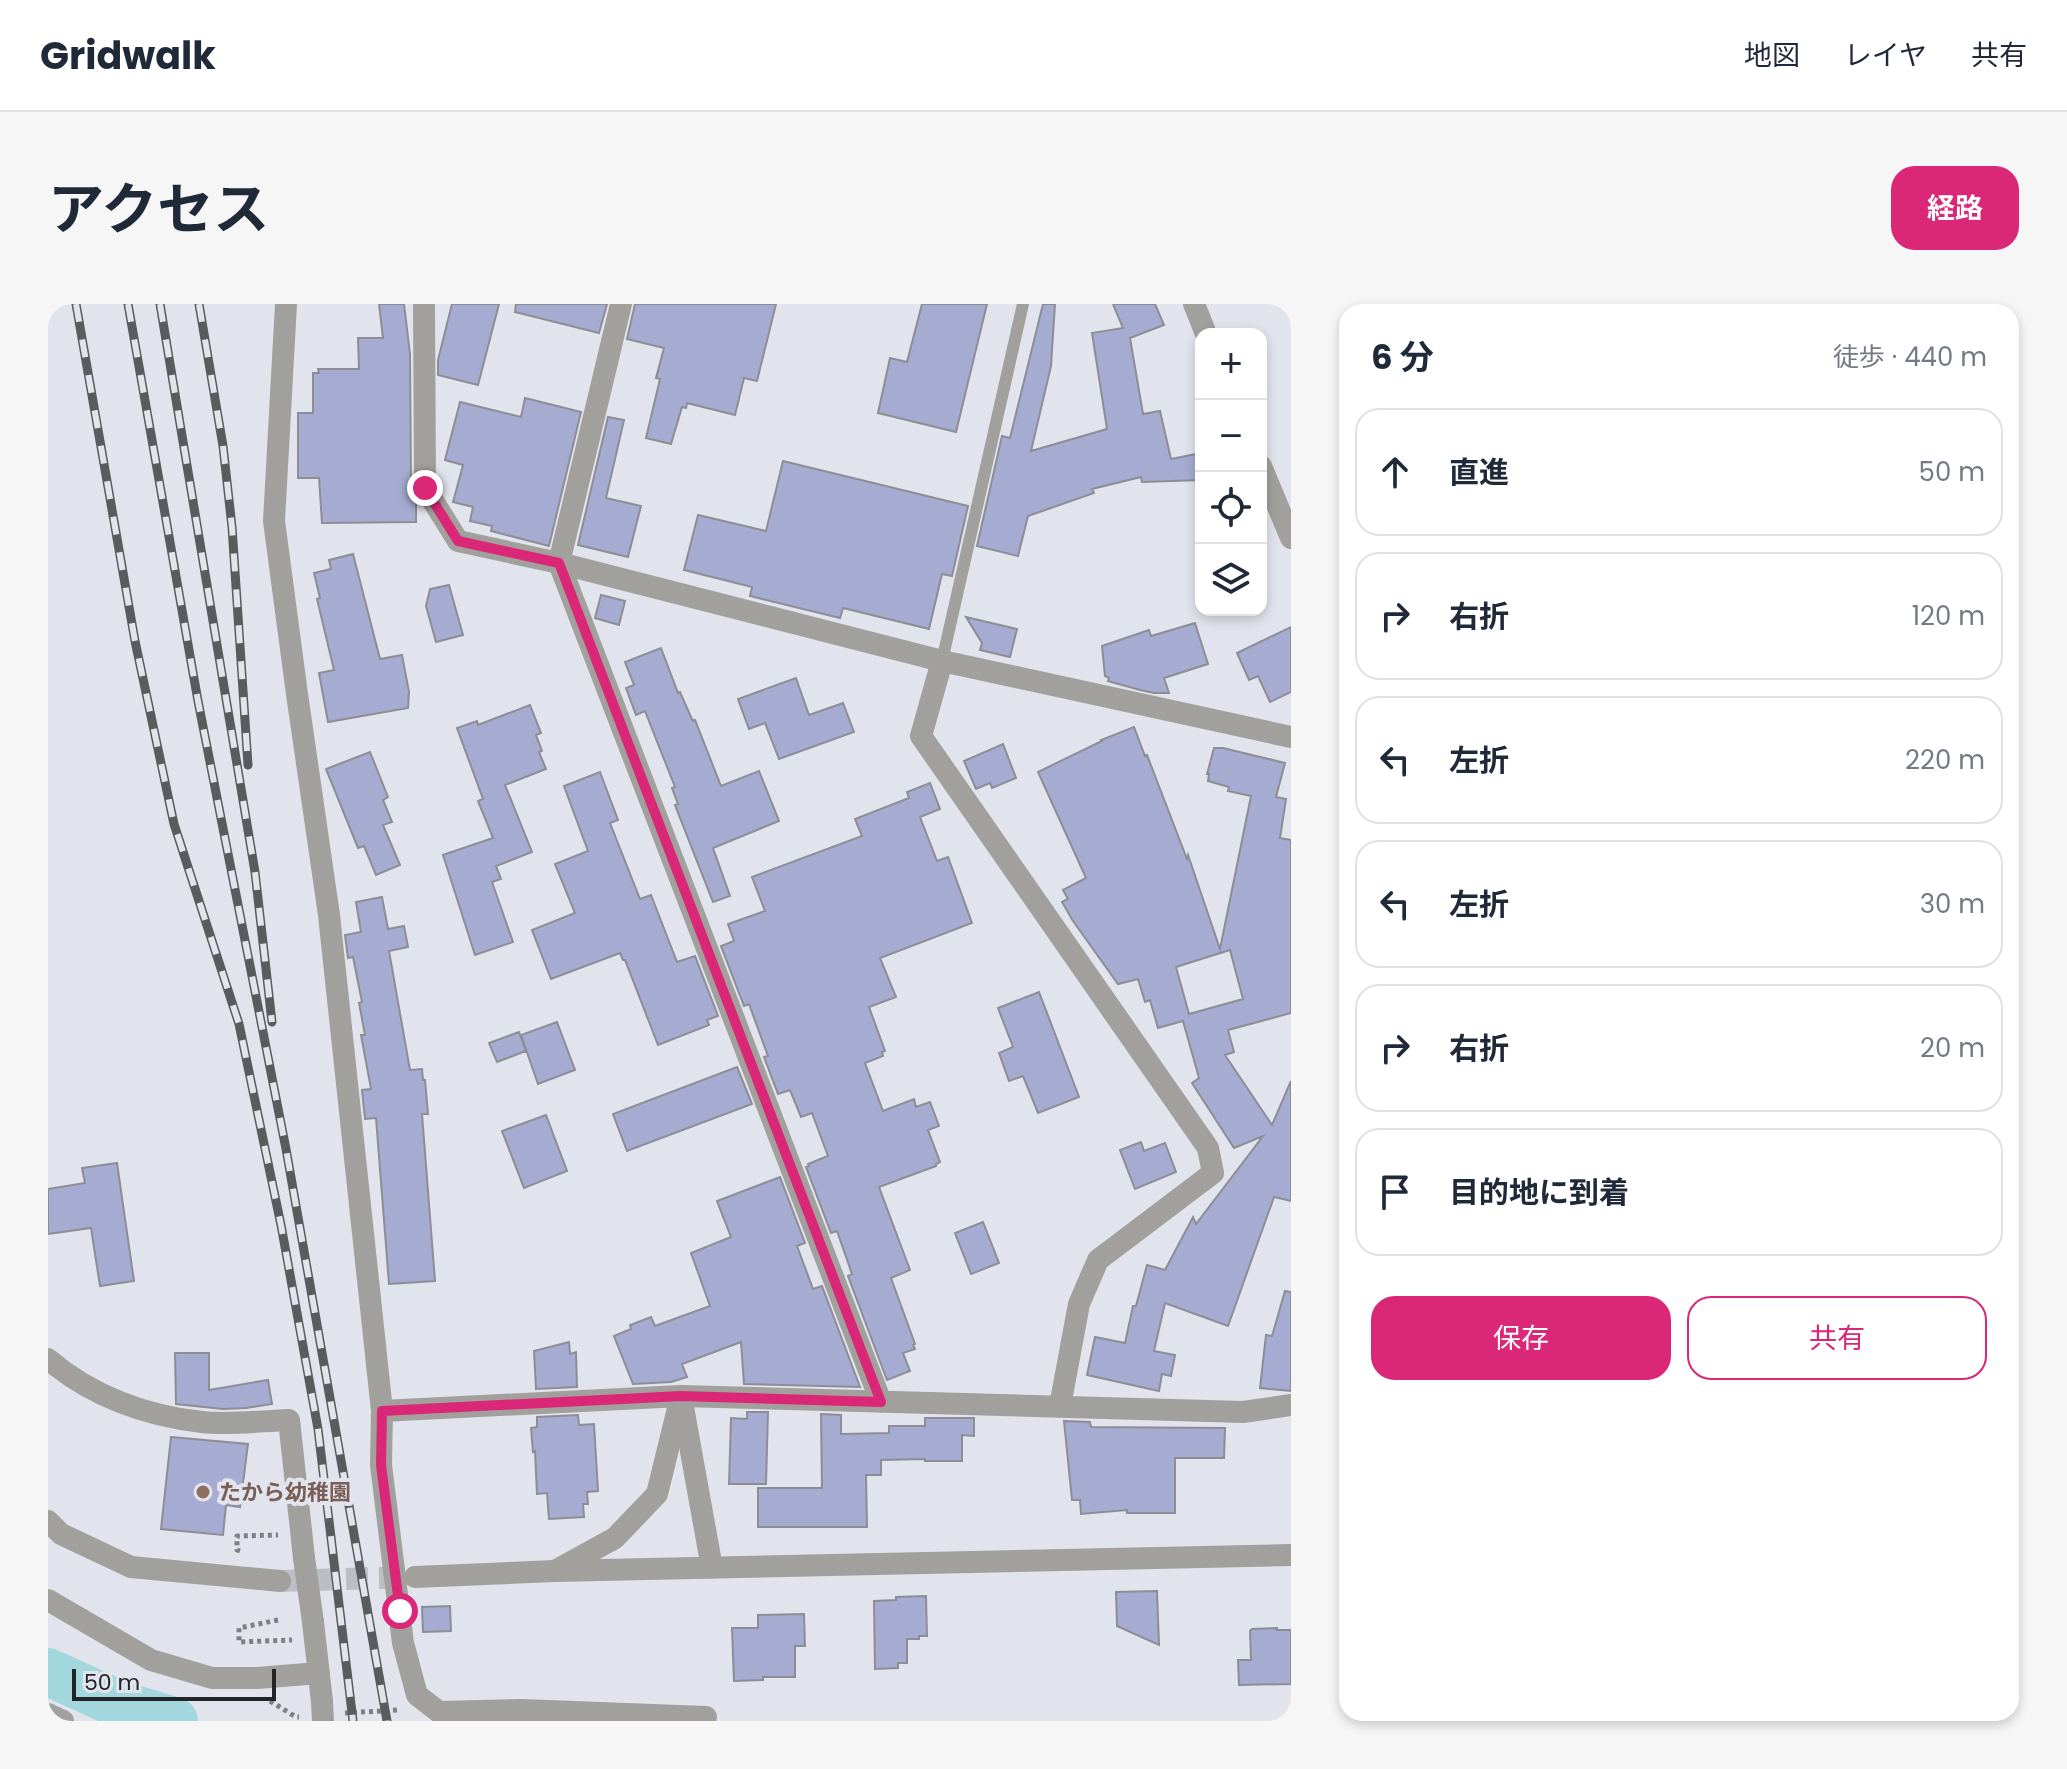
<!DOCTYPE html>
<html lang="ja">
<meta charset="utf-8">
<style>
:root{--surface:#fff;--page:#f6f6f7;--text:#1f2937;--muted:#747a83;--line:#e0e1e3;--accent:#db2777}
body{margin:0;font-family:Poppins,"Noto Sans JP",sans-serif;background:var(--page);color:var(--text)}
.controls{position:absolute;right:24px;top:24px;display:grid;overflow:hidden;border-radius:16px;box-shadow:0 4px 12px #0003}
.controls button{width:72px;height:72px;display:grid;place-items:center;padding:0;border:0;border-bottom:2px solid var(--line);background:var(--surface);color:var(--text);font:40px sans-serif}
.scale{position:absolute;left:24px;bottom:20px;width:204px;box-sizing:border-box;padding-left:8px;border:4px solid #232427;border-top:0;font-size:22px;line-height:28px;white-space:nowrap;color:#232427;-webkit-text-stroke:6px #e2e4ed;paint-order:stroke}
.stop{position:absolute;width:24px;height:24px;margin:-18px;border:6px solid #db2777;border-radius:50%;background:#fff}
.stop.end{background:#db2777;border-color:#fff;box-shadow:0 2px 8px #0008}
.list{margin:0;padding:0;list-style:none}
h2{display:flex;justify-content:space-between;align-items:center;height:104px;margin:0;padding:0 32px;font-size:34px}
h2 small{font-size:26px;font-weight:400;color:var(--muted)}
.list li{display:grid;grid-template-columns:52px 1fr auto;gap:24px;align-items:center;box-sizing:border-box;height:128px;margin:0 16px 16px;padding:0 16px;border:2px solid var(--line);border-radius:24px}
.list b{display:block;font-size:30px;white-space:nowrap}
.list em{font-size:26px;font-style:normal;color:var(--muted)}
.actions{display:flex;gap:16px;padding:24px 32px}
.actions a{flex:1;padding:18px 0;border:2px solid var(--accent);border-radius:24px;text-align:center;font-size:28px;color:var(--accent)}
.actions .main{background:var(--accent);color:#fff}
.icon{flex:none;width:44px;height:44px;fill:none;stroke:currentColor;stroke-width:2;stroke-linecap:round;stroke-linejoin:round}
.map{position:relative;flex:none;width:1243px;height:1417px;overflow:hidden;border-radius:24px}
header{display:flex;align-items:center;gap:48px;box-sizing:border-box;height:112px;padding:0 40px;background:var(--surface);border-bottom:2px solid var(--line)}
header strong{font-size:38px}
nav{display:flex;gap:44px;margin-inline-start:auto;font-size:28px}
.intro{display:flex;align-items:center;justify-content:space-between;box-sizing:border-box;height:192px;padding:0 48px}
h1{margin:0;font-size:56px}
.button{padding:20px 36px;border-radius:24px;background:var(--accent);color:#fff;font-size:28px;font-weight:700}
main{display:flex;gap:48px;padding:0 48px}
aside{flex:1;background:var(--surface);border-radius:24px;box-shadow:0 4px 12px #0003}
.map>svg:first-child{display:block}
.lines{fill:none;stroke-linecap:round;stroke-linejoin:round}
.river{stroke:#a3d7de;stroke-width:48}
.building{fill:#a6abd1;stroke:#8c8d95;stroke-width:2;fill-rule:evenodd}
.tertiary-tunnel{stroke:#bcbec5;stroke-width:22;stroke-dasharray:22 11;stroke-linecap:butt}
.path{stroke:#7e7f85;stroke-width:5;stroke-dasharray:4 4;stroke-linecap:butt}
.service{stroke:#a1a09c;stroke-width:12}
.minor{stroke:#a1a09c;stroke-width:22}
.tertiary{stroke:#a1a09c;stroke-width:22}
.rail-casing{stroke:#595b5f;stroke-width:9}
.rail{stroke:#e2e4ed;stroke-width:6;stroke-dasharray:18;stroke-linecap:butt}
.minor-bridge{stroke:#a1a09c;stroke-width:22}
.route{stroke:#db2777;stroke-width:10}
.education-dot{fill:#8d6e63;stroke:#e2e4ed;stroke-width:3}
.labels{text-anchor:middle;dominant-baseline:central;stroke-width:8;stroke-linejoin:round;paint-order:stroke}
.education-label{font-size:22px;font-weight:bold;fill:#785e54;stroke:#e2e4ed;text-anchor:start}
</style>
<header>
<strong>Gridwalk</strong>
<nav><a>地図</a><a>レイヤ</a><a>共有</a></nav>
</header>
<div class="intro"><h1>アクセス</h1><a class="button">経路</a></div>
<main>
<div class="map">
<svg width="1243" height="1417" viewBox="0 0 1243 1417">
<rect width="100%" height="100%" fill="#e2e4ed"/>
<g class="lines">
<path class="river" d="M0 1368 73 1401 126 1417"/>
</g>
<path class="building" d="M331 0H356L362 50 363 184 368 196V218L274 219 271 174H250V109H265V69H271L270 65H311L310 34H335Z
M404 0H451L430 81 390 71V56Z
M468 0H559L551 29 467 8Z
M587 0H728L709 77 696 74 687 111 639 99 638 104 634 103 623 140 598 134 612 75 608 74 616 44 579 35Z
M874 0H939L908 128 830 109 842 54 859 58Z
M995 0H1007L1003 62 983 147 1059 125 1044 29 1075 24 1065 0H1107L1116 21 1082 34 1095 110 1112 107 1123 155 1153 149V176L1094 178 1093 173 1044 185 1046 189 980 212 970 252 929 242 954 132 962 134Z
M477 94 533 108 501 242 443 227 444 222 422 217 425 203 405 198 415 161 397 156 412 98 473 113Z
M560 113 576 116 558 194 593 202 580 253 530 241Z
M735 157 920 202 904 272 894 270 881 325 795 304 792 314 702 292 704 283 636 266 650 211 718 227Z
M305 250 332 355 354 351 361 388 360 404 280 418 271 369 286 366 269 295 272 294 266 269 283 265 281 256Z
M401 281 415 331 388 338 378 302 382 285Z
M553 291 577 297 571 321 547 314Z
M918 313 969 325 962 353 932 346 934 339Z
M1147 319 1160 360 1116 374 1121 389H1106L1092 386 1060 377 1061 374 1057 372 1054 342 1101 326 1103 332Z
M1243 323V388L1222 398 1210 372 1201 376 1189 349Z
M613 344 630 389 632 388 643 413 645 417 647 416 673 482 711 467 731 517 665 544 682 592 665 598 627 501 630 500 624 484 627 483 597 407 588 411 578 384 586 381 577 358Z
M748 374 761 411 795 399 806 428 731 455 717 419 701 425 690 395Z
M482 401 493 429 488 431 494 447 491 448 498 465 457 481 484 548 448 562 453 575 444 578 465 638 427 651 395 551 445 534 430 497 435 495 409 424 429 417 430 421Z
M1086 423 1097 452 1099 451 1139 555 1140 551 1172 645 1203 492 1180 487 1181 483 1160 477 1161 470H1159L1166 444H1175L1237 459 1228 493 1238 495 1232 534 1243 536V709L1180 726 1186 748 1177 751 1224 821 1243 777V897L1226 893 1180 1022 1117 999 1106 1047 1127 1051 1123 1072 1114 1070 1111 1087 1039 1071 1047 1033 1077 1039 1085 1002H1088L1099 961 1117 966 1145 913 1148 920 1215 832 1186 844 1144 779 1151 774 1135 717 1110 724 1102 696 1097 698 1090 675 1070 680 1025 617 1014 598 1020 595 1015 586 1038 574 990 468 1054 437 1053 436ZM1182 646 1195 695 1141 710 1128 663Z
M955 440 968 474 944 484 942 479 928 485 916 457Z
M322 448 340 493 335 496 344 518 335 521 352 561 328 571 316 542 310 544 278 465Z
M552 468 570 516 562 519 592 595 603 591 629 658 647 652 670 712 659 716 661 721 610 741 577 656H575L572 649 503 675 484 626 527 609 507 560 540 547 516 482Z
M882 479 892 505 872 513 889 557 900 553 924 619 832 654 848 693 821 703 837 747 834 748 835 752 817 759 835 807 866 795 868 803 882 798 891 822 880 826 892 858 888 860V862L831 883 862 966 843 974 867 1040 865 1041 867 1045 855 1049 862 1067 839 1076 800 972 804 970 789 927 783 929 758 863 761 862 760 860 780 852 764 809 753 813 742 786 730 790 716 753 720 752 701 700 696 702 673 642 686 637 680 620 717 607 704 573 814 532 807 515 861 494 859 488Z
M334 593 340 625 356 622 360 643 341 647 362 766 374 765 375 776H377L380 810H374L387 977 341 980 328 814 317 815 314 786 323 785 313 731H317L311 699 314 698 305 653 300 654 297 631 313 628 308 598Z
M991 688 1031 793 990 809 975 772 961 777 951 749 965 743 950 704Z
M509 718 527 766 490 780 473 731Z
M471 728 478 747 449 758 441 739Z
M689 763 704 800 579 847 565 810Z
M498 811 519 867 476 884 454 827Z
M1093 838 1096 847 1117 839 1128 868 1087 885 1072 846Z
M69 859 86 977 52 982 43 924 0 930V885L37 879 34 864Z
M732 873 757 939 749 942 765 985 774 982 812 1083 696 1080 693 1038 634 1060 639 1073 623 1078 585 1080 566 1032 583 1025 582 1021 603 1013 607 1022 662 1002 643 949 683 933 669 897Z
M935 918 951 959 923 970 907 929Z
M1237 987 1243 988V1087L1212 1084 1218 1031 1224 1032Z
M521 1038 522 1050 528 1048 529 1083 488 1085 486 1047Z
M127 1049H161V1086L220 1076 224 1100 198 1104 175 1105 128 1100Z
M699 1108H720L718 1180H681L683 1114 699 1115Z
M773 1110 793 1111V1130L841 1129V1122H877V1114H926V1132L914 1131V1157H877V1155L833 1156V1171H818L819 1223H710V1184H774Z
M530 1111 531 1121 546 1120 550 1187 539 1188 540 1200H535L536 1213 501 1215 499 1189 489 1190 487 1147 485 1148 483 1124 489 1123V1113Z
M1016 1117 1042 1118 1043 1123 1177 1124 1176 1154H1127V1209H1079V1206L1033 1210 1032 1196H1024Z
M123 1133 200 1140 192 1203 178 1201 175 1231 113 1225Z
M1109 1287 1111 1341 1069 1322 1068 1288Z
M878 1292 879 1332H871V1335H859V1359H850V1364L827 1365 826 1297 848 1296V1293Z
M402 1302 403 1327 375 1328 374 1303Z
M756 1310 757 1342H747V1373H715V1376L686 1377 684 1324H710V1311Z
M1229 1324V1326H1243V1380L1191 1381 1190 1356H1203L1202 1327 1204 1325Z"/>
<g class="lines">
<path class="tertiary-tunnel" d="M232 1277 363 1273"/>
<path class="path" d="M192 1247 189 1246V1232L230 1231
M230 1316 191 1324V1338L244 1336
M222 1397 248 1413H251
M297 1409 350 1406"/>
<path class="service" d="M894 357 975 0"/>
<path class="minor" d="M238 0 226 217 249 390 281 611 334 1107 633 1092 1195 1108 1243 1101
M376 0 377 184 410 237 511 259 894 357 1243 433
M573 0 511 259 833 1098
M894 357 873 432 1160 844 1165 869 1050 956 1031 1000 1012 1102
M0 1055C43 1092 98 1112 154 1118 181 1121 213 1117 241 1116L256 1254
M334 1107 333 1161 355 1339 369 1391 391 1408 473 1406 658 1413
M507 1267 567 1234 609 1190 633 1092
M0 1296 103 1356 164 1374H209L271 1369
M265 1318 274 1398
M0 1410 15 1417"/>
<path class="tertiary" d="M1146 0 1158 30
M1213 162 1243 234
M633 1092 664 1264
M0 1217 13 1230 83 1263 232 1277
M367 1273 507 1267 1243 1251"/>
<g class="rail-casing">
<path id="rail" d="M28 0 87 337 126 520 191 720 233 921 270 1125 305 1417
M80 0 150 397 238 845 339 1417
M112 0 207 568 224 718
M151 0 175 142 184 223 200 461"/>
</g>
<use href="#rail" class="rail"/>
<path class="minor-bridge" d="M256 1254 265 1318
M274 1398 275 1417"/>
</g>
<g class="lines">
<path class="route" d="M352 1307 333 1161 334 1107 633 1092 833 1098 511 259 410 237 377 184"/>
</g>
<circle class="education-dot" cx="155" cy="1188" r="8"/>
<g class="labels">
<g class="education-label">
<text x="171" y="1188">たから幼稚園</text>
</g>
</g>
</svg>
<div class="controls">
<button>+</button>
<button>−</button>
<button><svg class="icon" aria-label="locate" viewBox="0 0 24 24"><circle cx="12" cy="12" r="6"/><path d="M12 2v4M12 18v4M2 12h4M18 12h4"/></svg></button>
<button><svg class="icon" aria-label="layers" viewBox="0 0 24 24"><path d="M12 4l9 5-9 5-9-5zM3 14l9 5 9-5"/></svg></button>
</div>
<div class="scale">50 m</div>
<div class="stop" style="left:352px;top:1307px"></div>
<div class="stop end" style="left:377px;top:184px"></div>
</div>
<aside>
<h2>6 分<small>徒歩 · 440 m</small></h2>
<ul class="list">
<li><svg class="icon" aria-label="ahead" viewBox="0 0 24 24"><path d="M12 20V5M6 11l6-6 6 6"/></svg><div><b>直進</b></div><em>50 m</em></li>
<li><svg class="icon" aria-label="right" viewBox="0 0 24 24"><path d="M7 20v-9h11M14 6l5 5-5 5"/></svg><div><b>右折</b></div><em>120 m</em></li>
<li><svg class="icon" aria-label="left" viewBox="0 0 24 24"><path d="M17 20v-9H6M10 6l-5 5 5 5"/></svg><div><b>左折</b></div><em>220 m</em></li>
<li><svg class="icon" aria-label="left" viewBox="0 0 24 24"><path d="M17 20v-9H6M10 6l-5 5 5 5"/></svg><div><b>左折</b></div><em>30 m</em></li>
<li><svg class="icon" aria-label="right" viewBox="0 0 24 24"><path d="M7 20v-9h11M14 6l5 5-5 5"/></svg><div><b>右折</b></div><em>20 m</em></li>
<li><svg class="icon" aria-label="arrive" viewBox="0 0 24 24"><path d="M6 21V4h12l-3 4 3 4H6"/></svg><div><b>目的地に到着</b></div></li>
</ul>
<div class="actions"><a class="main">保存</a><a>共有</a></div>
</aside>
</main>
